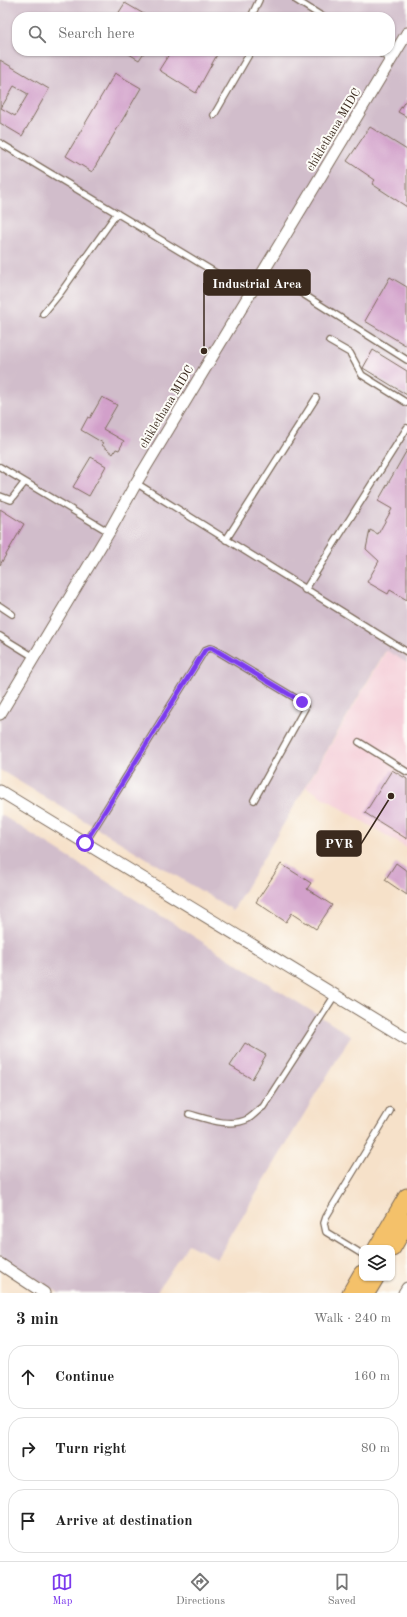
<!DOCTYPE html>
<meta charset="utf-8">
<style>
:root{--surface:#fff;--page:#f2f2f2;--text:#222;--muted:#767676;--line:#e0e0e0;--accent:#7c3aed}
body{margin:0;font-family:"Old Standard TT",serif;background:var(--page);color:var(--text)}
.controls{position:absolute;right:12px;bottom:12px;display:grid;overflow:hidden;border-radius:8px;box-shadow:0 1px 3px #0004}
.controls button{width:36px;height:36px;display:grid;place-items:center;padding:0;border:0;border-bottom:1px solid var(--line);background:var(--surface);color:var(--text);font:20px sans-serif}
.stop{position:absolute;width:12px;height:12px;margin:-9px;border:3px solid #7c3aed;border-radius:50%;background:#fff}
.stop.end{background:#7c3aed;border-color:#fff;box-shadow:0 1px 4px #0008}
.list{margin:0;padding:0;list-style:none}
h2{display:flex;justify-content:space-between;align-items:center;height:52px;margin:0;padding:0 16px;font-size:17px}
h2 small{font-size:13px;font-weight:400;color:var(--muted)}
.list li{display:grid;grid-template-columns:26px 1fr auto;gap:12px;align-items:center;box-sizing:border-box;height:64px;margin:0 8px 8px;padding:0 8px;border:1px solid var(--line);border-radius:16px}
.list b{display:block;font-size:15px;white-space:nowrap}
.list em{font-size:13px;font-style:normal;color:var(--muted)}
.icon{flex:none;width:22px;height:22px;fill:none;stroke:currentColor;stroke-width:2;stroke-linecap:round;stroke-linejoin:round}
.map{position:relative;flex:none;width:407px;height:1293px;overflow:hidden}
.search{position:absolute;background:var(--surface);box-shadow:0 1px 3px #0004;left:12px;right:12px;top:12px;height:44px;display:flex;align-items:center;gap:10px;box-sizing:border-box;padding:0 14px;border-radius:16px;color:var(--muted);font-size:15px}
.sheet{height:268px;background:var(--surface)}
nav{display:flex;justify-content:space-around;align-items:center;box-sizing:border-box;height:56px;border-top:1px solid var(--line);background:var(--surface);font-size:11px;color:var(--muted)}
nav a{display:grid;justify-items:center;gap:2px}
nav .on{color:var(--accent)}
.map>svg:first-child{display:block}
.built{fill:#f5cfd9}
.industrial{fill:#d1bdcb;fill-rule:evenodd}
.building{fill:#d2a0ca;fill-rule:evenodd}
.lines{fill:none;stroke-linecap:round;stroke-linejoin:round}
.lane-casing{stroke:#7c6a5a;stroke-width:8}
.street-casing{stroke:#7c6a5a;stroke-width:13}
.primary-casing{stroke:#7c6a5a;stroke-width:19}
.lane{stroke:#fff;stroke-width:5.5}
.street{stroke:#fff;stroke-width:11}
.primary{stroke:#f4c16a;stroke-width:17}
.route{stroke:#7c3aed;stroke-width:5}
.labels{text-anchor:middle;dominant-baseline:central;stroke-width:4;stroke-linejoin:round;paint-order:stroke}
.street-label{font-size:12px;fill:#3b2a1e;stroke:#fdfcf7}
.leader{fill:none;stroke:#3b2a1e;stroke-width:1.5}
.callout-dot{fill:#3b2a1e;stroke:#fdfcf7;stroke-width:1.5}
.callout{fill:#3b2a1e;stroke:#3b2a1e;stroke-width:1.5}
.callout-label{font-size:13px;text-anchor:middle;font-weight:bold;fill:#fff}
</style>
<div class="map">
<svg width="407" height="1293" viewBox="0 0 407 1293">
<rect width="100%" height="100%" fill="#fdfcf7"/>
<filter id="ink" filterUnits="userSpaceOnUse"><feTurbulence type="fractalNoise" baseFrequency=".025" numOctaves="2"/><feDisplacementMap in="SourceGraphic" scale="8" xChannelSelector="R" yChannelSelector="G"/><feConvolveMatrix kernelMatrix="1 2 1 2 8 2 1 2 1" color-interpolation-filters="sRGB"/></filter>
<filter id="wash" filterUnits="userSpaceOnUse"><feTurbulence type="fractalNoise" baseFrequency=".012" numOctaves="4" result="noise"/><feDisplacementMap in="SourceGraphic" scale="16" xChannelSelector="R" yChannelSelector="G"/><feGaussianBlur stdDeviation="0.9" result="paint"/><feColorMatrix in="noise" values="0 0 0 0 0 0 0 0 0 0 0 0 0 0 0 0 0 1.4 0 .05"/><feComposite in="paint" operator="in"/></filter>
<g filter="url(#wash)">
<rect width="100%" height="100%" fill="#f6e1c9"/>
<path class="built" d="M387 650 407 663V848L306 787Z"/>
<path class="industrial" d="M0 0H407V663L386 650 233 910 0 770ZM17 17H390V51H17Z
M0 814 351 1036 217 1259 188 1244 156 1293H59L0 1258Z"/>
<g id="blocks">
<path class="building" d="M125 3 149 17H116Z
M124 51H145L139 60Z
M171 51H219L196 93 159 70Z
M0 60 49 89 22 136 0 123ZM14 86 28 94 15 116 1 108Z
M115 73 141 88 92 172 66 156Z
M407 98V117L398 112Z
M370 127 407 150V207L372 184 375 180 347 161Z
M390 277 407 287V346L365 321Z
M373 350 407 371V395L363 368Z
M102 397 117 405 103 429 124 441 119 450 116 449 113 454 102 445 103 443 81 430 88 417 90 418Z
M407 450V600L390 590 388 594 367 582 379 561 366 549 370 530 378 534 392 509 378 501Z
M91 457 106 466 89 496 73 487Z
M0 509 24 524 0 565Z
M392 770 407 779V839L365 813Z
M396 863 407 871V895L385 880Z
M281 864 311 883 307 889 332 905 316 929 292 913 286 922 256 902Z
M245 1043 266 1055 252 1079 230 1066Z"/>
</g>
</g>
<g filter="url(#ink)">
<use href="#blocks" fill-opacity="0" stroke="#7c6a5a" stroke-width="1"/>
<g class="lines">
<g class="lane-casing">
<path id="lane" d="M296 0 323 17
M251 17 259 0
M377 51 391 60
M214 115 251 51
M0 143 251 294
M265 270 407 360
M43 314 61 292 117 213
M329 341 350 353 362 375 407 403
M0 467 109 532
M136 483 407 652
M0 496 11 500 25 482
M226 540 316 398
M305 590 407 428
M0 606 12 614
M0 636 34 657
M359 742 407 772
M85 843 205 650 210 648 214 649 302 702 305 706V708L254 800
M189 1114C207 1119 230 1128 248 1119 253 1116 258 1110 263 1107L335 995
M362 1254 326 1232 324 1223 326 1217 390 1111"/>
</g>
<g class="street-casing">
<path id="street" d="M0 714 109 532 136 483 407 33
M0 791 407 1039
M0 1264 44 1293
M404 1293 407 1288"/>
</g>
<g class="primary-casing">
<path id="primary" d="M377 1248 407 1197
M392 1248 407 1222
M351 1293 362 1274
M366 1293 375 1278"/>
</g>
<use href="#lane" class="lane"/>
<use href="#street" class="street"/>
<use href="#primary" class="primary"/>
</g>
</g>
<g class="lines" filter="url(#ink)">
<path class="route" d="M85 843 205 650 210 648 214 649 302 702"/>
</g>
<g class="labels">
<g class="street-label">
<text transform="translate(334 130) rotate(-59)">chiklethana MIDC</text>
<text transform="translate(167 407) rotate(-59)">chiklethana MIDC</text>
</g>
</g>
<path class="leader" d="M204 351L204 283M391 796L361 844"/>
<g class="callout-dot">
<circle cx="204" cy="351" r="4"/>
<circle cx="391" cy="796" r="4"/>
</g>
<g class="callout">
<rect x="204" y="270" width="106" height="25" rx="4"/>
<rect x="317" y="831" width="44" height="25" rx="4"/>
</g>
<g class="callout-label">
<text x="257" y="288">Industrial Area</text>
<text x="339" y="848">PVR</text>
</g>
</svg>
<div class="controls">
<button><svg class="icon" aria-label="layers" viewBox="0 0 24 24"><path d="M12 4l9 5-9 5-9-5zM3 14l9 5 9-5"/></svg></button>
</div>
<div class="stop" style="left:85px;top:843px"></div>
<div class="stop end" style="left:302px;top:702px"></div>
<div class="search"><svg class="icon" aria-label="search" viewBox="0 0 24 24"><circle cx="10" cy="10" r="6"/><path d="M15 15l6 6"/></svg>Search here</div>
</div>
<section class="sheet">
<h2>3 min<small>Walk · 240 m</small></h2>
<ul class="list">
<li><svg class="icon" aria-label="ahead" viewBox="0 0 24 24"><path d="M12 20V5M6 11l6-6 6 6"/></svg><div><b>Continue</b></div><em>160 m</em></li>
<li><svg class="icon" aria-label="right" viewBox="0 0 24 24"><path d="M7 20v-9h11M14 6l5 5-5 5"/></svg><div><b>Turn right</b></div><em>80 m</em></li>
<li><svg class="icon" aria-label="arrive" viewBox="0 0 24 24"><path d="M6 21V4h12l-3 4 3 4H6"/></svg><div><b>Arrive at destination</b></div></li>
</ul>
</section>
<nav>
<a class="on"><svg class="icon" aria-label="map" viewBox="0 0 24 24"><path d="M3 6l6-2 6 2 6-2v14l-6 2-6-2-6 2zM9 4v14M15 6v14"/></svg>Map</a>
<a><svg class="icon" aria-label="directions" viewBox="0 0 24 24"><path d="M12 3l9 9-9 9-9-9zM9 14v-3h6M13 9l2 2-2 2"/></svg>Directions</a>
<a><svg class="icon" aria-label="saved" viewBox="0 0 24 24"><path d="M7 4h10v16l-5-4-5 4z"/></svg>Saved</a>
</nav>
